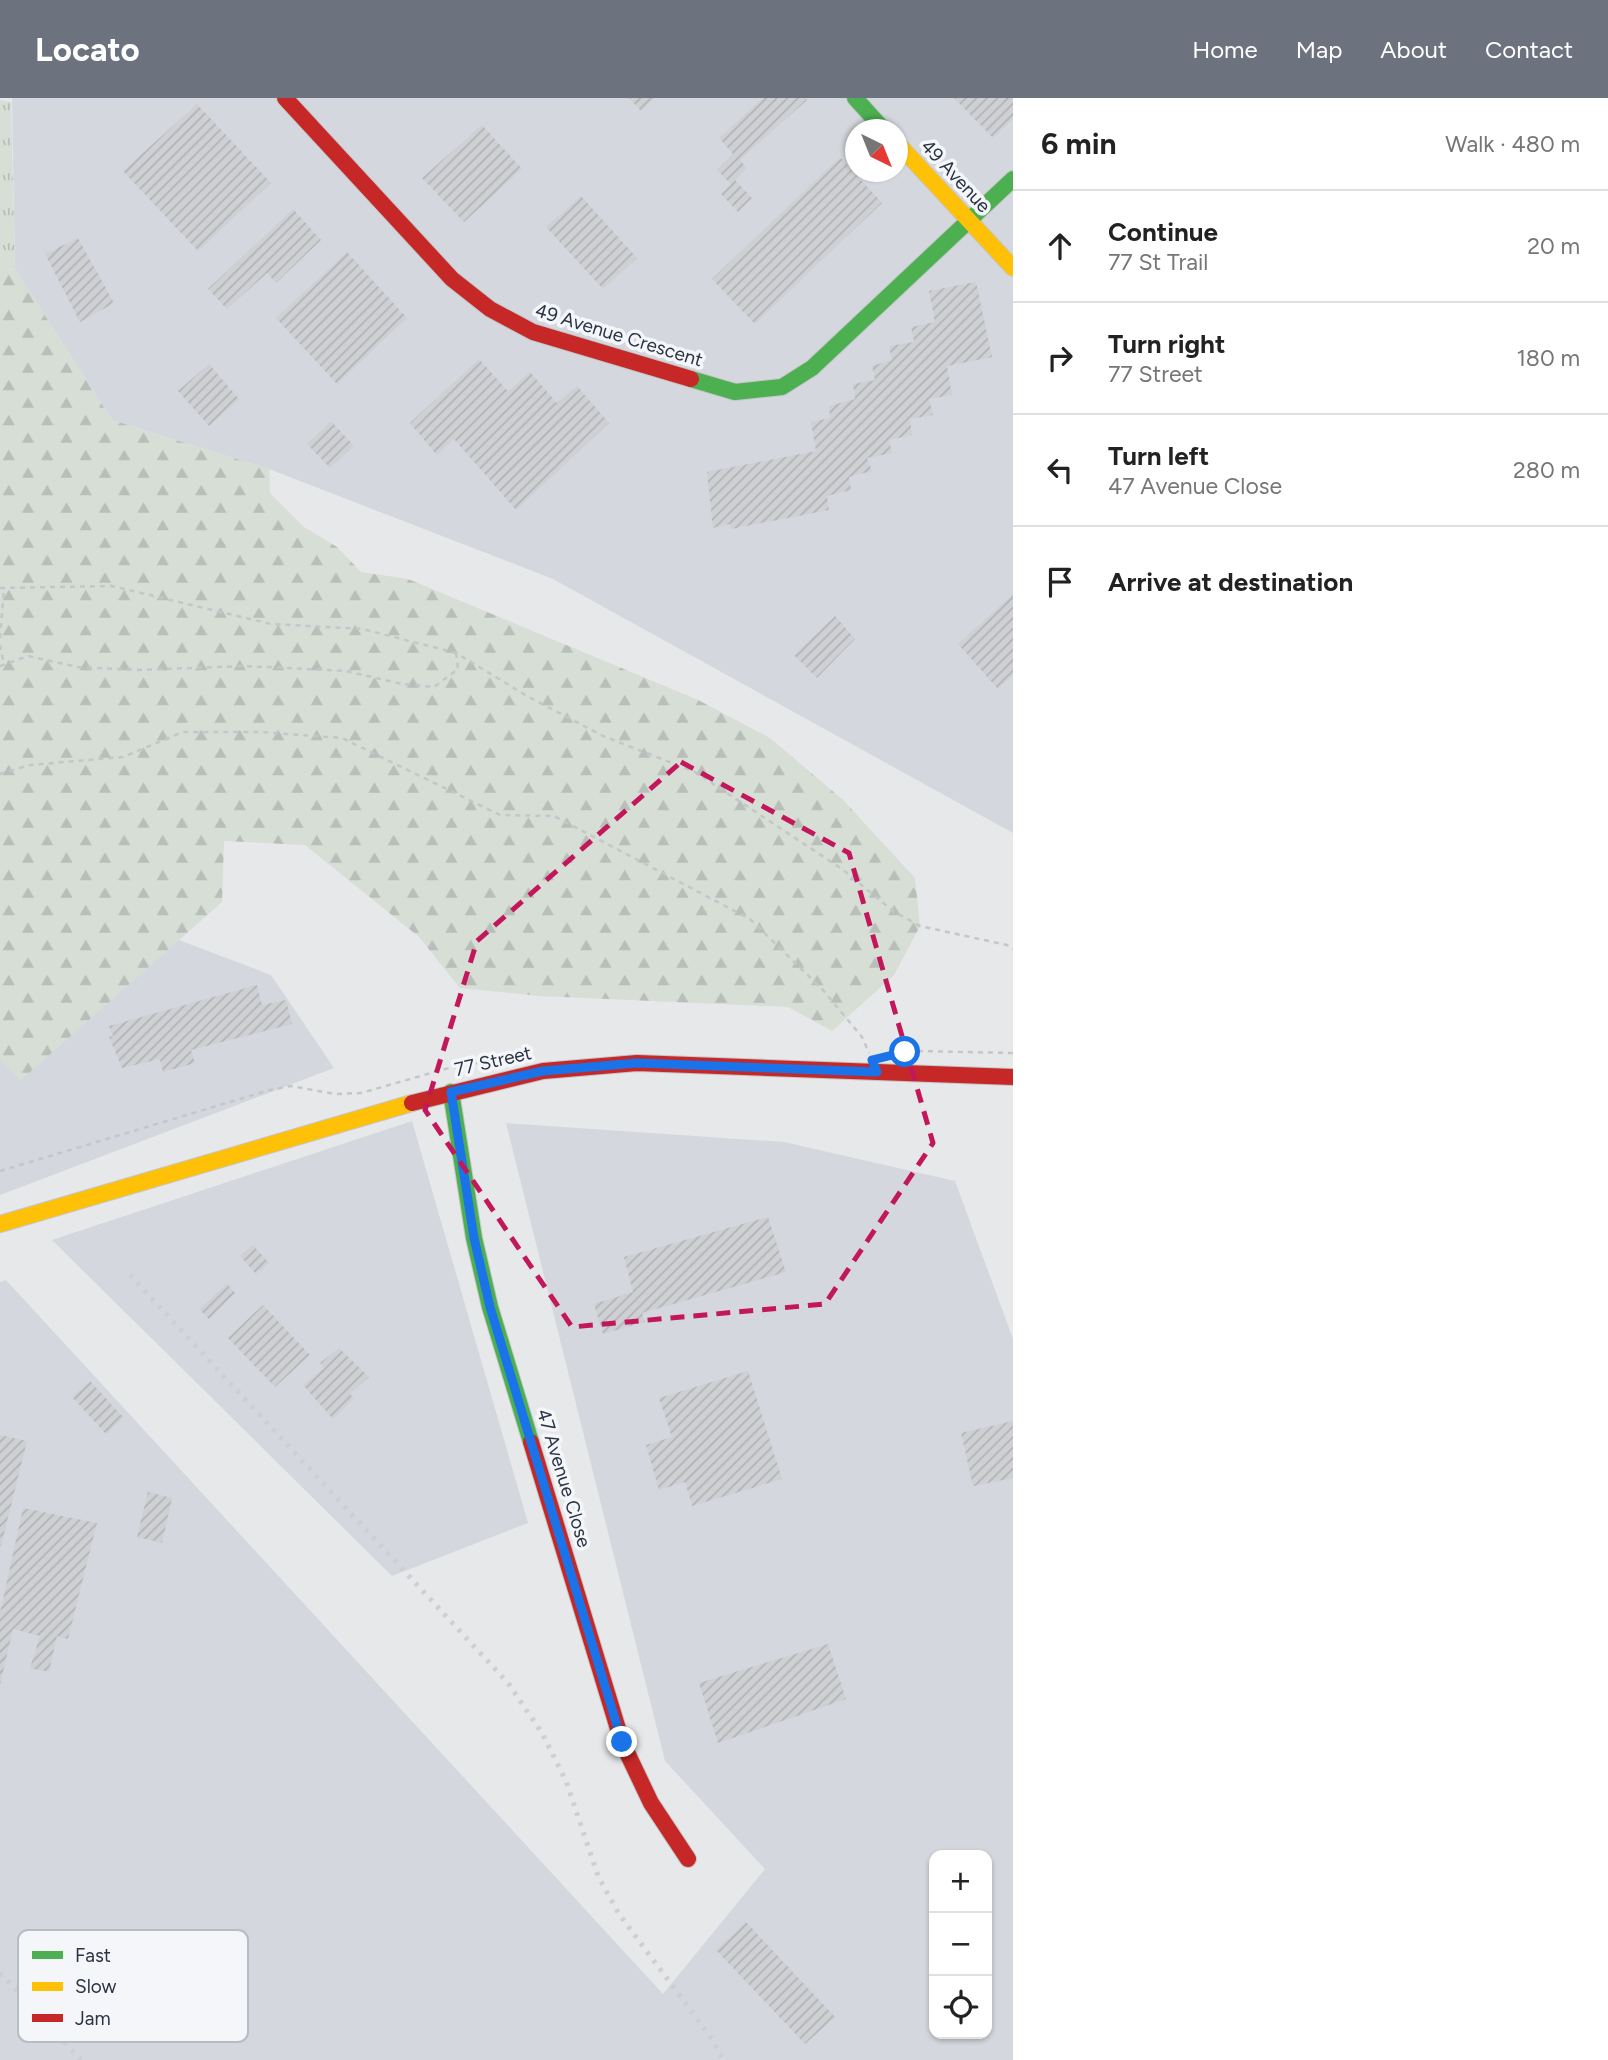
<!DOCTYPE html>
<meta charset="utf-8">
<style>
:root{--surface:#fff;--page:#f2f2f2;--text:#222;--muted:#767676;--line:#e0e0e0;--accent:#6c737f}
body{margin:0;font-family:Figtree,sans-serif;background:var(--page);color:var(--text)}
.controls{position:absolute;right:21px;bottom:21px;display:grid;overflow:hidden;border-radius:14px;box-shadow:0 2px 5px #0004}
.controls button{width:63px;height:63px;display:grid;place-items:center;padding:0;border:0;border-bottom:2px solid var(--line);background:var(--surface);color:var(--text);font:35px sans-serif}
.compass{position:absolute;left:845px;top:21px;width:63px;height:63px;border-radius:50%;background:var(--surface);box-shadow:0 2px 5px #0004;rotate:137deg}
.stop{position:absolute;width:21px;height:21px;margin:-16px;border:5px solid #1a73e8;border-radius:50%;background:#fff}
.stop.end{background:#1a73e8;border-color:#fff;box-shadow:0 2px 7px #0008}
.list{margin:0;padding:0;list-style:none}
h2{display:flex;justify-content:space-between;align-items:center;height:91px;margin:0;padding:0 28px;font-size:30px}
h2 small{font-size:23px;font-weight:400;color:var(--muted)}
.list li{display:grid;grid-template-columns:46px 1fr auto;gap:21px;align-items:center;box-sizing:border-box;height:112px;padding:0 28px;border-top:2px solid var(--line)}
.list b{display:block;font-size:26px;white-space:nowrap}
.list p{margin:0;font-size:23px;white-space:nowrap;color:var(--muted)}
.list em{font-size:23px;font-style:normal;color:var(--muted)}
.icon{flex:none;width:38px;height:38px;fill:none;stroke:currentColor;stroke-width:2;stroke-linecap:round;stroke-linejoin:round}
.map{position:relative;flex:none;width:1013px;height:1962px;overflow:hidden}
header{display:flex;align-items:center;gap:42px;box-sizing:border-box;height:98px;padding:0 35px;background:var(--accent);color:#fff}
header strong{font-size:33px}
nav{display:flex;gap:38px;margin-inline-start:auto;font-size:24px}
main{display:flex}
aside{flex:1;background:var(--surface)}
.map>svg:first-child{display:block}
.built{fill:#d4d7dd;fill-rule:evenodd}
.grass{fill:url(#grass-tufts)}
.forest{fill:url(#forest-firs)}
.building{fill:url(#building-hatch)}
.lines{fill:none;stroke-linecap:round;stroke-linejoin:round}
.fast-casing{stroke:#c4c6c8;stroke-width:18}
.slow-casing{stroke:#c4c6c8;stroke-width:18}
.jam-casing{stroke:#c4c6c8;stroke-width:18}
.path{stroke:#c5c6ca;stroke-width:2.5;stroke-dasharray:5 5;stroke-linecap:butt}
.fast{stroke:#4caf50;stroke-width:16}
.slow{stroke:#ffc107;stroke-width:16}
.jam{stroke:#c62828;stroke-width:16}
.rail{stroke:#cecfd2;stroke-width:5;stroke-dasharray:3.5 7;stroke-linecap:butt}
.route{stroke:#1a73e8;stroke-width:9}
.marked{fill:none;stroke:#c2185b;stroke-width:5;stroke-dasharray:14 9;stroke-linejoin:round}
.labels{text-anchor:middle;dominant-baseline:central;stroke-width:7;stroke-linejoin:round;paint-order:stroke}
.street-label{font-size:19px;fill:#2b3445;stroke:#f4f6f9}
.key{fill:#f4f6f9;stroke:#b8bcc3;stroke-width:2}
.key-label{font-size:19px;fill:#2b3445}
</style>
<header>
<strong>Locato</strong>
<nav><a>Home</a><a>Map</a><a>About</a><a>Contact</a></nav>
</header>
<main>
<div class="map">
<svg width="1013" height="1962" viewBox="0 0 1013 1962">
<defs>
<pattern id="grass-tufts" width="24" height="20" patternUnits="userSpaceOnUse" patternTransform="scale(1.75)"><rect width="24" height="20" fill="#d6ded6"/><path d="M3 7l-1-3M5 7V3M7 7l1-3M15 17l-1-3M17 17v-4M19 17l1-3" fill="none" stroke="#b8bfb9"/></pattern>
<pattern id="forest-firs" width="22" height="20" patternUnits="userSpaceOnUse" patternTransform="scale(1.75)"><rect width="22" height="20" fill="#d6ded6"/><path d="M5 1l3.5 6h-7zM16 11l3.5 6h-7z" fill="#b8bfb9"/></pattern>
<pattern id="building-hatch" width="6" height="6" patternUnits="userSpaceOnUse" patternTransform="scale(1.75)"><rect width="6" height="6" fill="#ced0d3"/><path d="M-1 1l2-2M0 6l6-6M5 7l2-2" fill="none" stroke="#b1b3b6"/></pattern>
</defs>
<rect width="100%" height="100%" fill="#e6e8ea"/>
<path class="built" d="M12 0H1013V735L553 481 269 371 112 322 15 171ZM856 32H898V74H856Z
M179 842 271 877 334 970 0 1097V961L20 982Z
M412 1023 528 1425 392 1478 52 1142Z
M506 1025 784 1044 955 1083 1013 1241V1962H0V1184L6 1182 663 1896 765 1771 665 1663ZM934 1757H987V1936H934Z"/>
<path class="grass" d="M0 2 11 4 15 171 0 173Z"/>
<path class="forest" d="M15 171 112 322 269 371 270 395 304 429 337 449 361 474 408 481 698 602 770 640 843 702 915 780 920 828 894 877 832 933 788 909 540 898 460 890 419 839 305 747 224 743 222 804 20 983 0 961V173Z"/>
<path class="building" d="M629 0H654L641 13Z
M763 0H805L807 2 740 62 747 70 735 82 752 100 738 114 721 96 731 86 717 72 733 56 719 40Z
M954 0H1013V21L993 40Z
M197 6 271 85 198 153 123 73Z
M482 27 522 71 464 124 422 80Z
M840 59 882 105 755 226 712 181Z
M581 98 637 160 603 191 546 129Z
M293 111 321 142 276 185 267 175 227 211 208 191Z
M78 140 114 205 80 224 45 156Z
M347 154 407 220 337 286 276 220Z
M976 184 992 259 947 268 952 297 929 301 933 317 910 321 912 337 889 342 892 355 867 360 872 373 849 379 851 392 827 398 829 412 731 431 730 426 713 430 707 374 816 353 811 324 830 320 829 308 855 301 853 286 875 282 872 268 892 262 889 248 914 244 911 229 935 224 929 193Z
M479 261 508 293 530 274 557 305 577 288 609 325 516 412 454 341 437 357 410 325Z
M209 266 239 301 209 328 178 293Z
M331 323 354 348 330 370 307 346Z
M1013 496V577L998 591 958 546Z
M835 518 855 541 817 580 794 557Z
M257 887 262 907 286 902 292 926 191 952 195 965 163 974 160 961 122 970 109 939 113 938 109 928Z
M768 1119 786 1174 642 1215 645 1224 603 1236 594 1206 633 1194 624 1159Z
M253 1147 269 1165 256 1176 240 1158Z
M227 1186 235 1195 209 1221 199 1211Z
M263 1207 310 1257 275 1289 228 1240Z
M339 1250 369 1279 350 1296 354 1300 333 1321 303 1287 324 1270 320 1265Z
M748 1273 782 1381 692 1408 685 1384 659 1392 646 1347 672 1339 659 1300Z
M90 1283 123 1319 106 1336 72 1299Z
M1013 1323V1380L973 1388 961 1335Z
M0 1337 27 1343 1 1448H0Z
M148 1394 172 1400 162 1445 137 1439Z
M23 1410 97 1425 68 1541 57 1538 49 1574 30 1570 40 1538 13 1531 0 1587V1515Z
M828 1546 846 1601 718 1645 699 1585Z
M746 1824 835 1919 805 1946 716 1852Z"/>
<g class="lines">
<g class="fast-casing">
<path id="fast" d="M855 0 884 32
M691 281 735 294 782 289 812 270 1013 81
M451 994 474 1140 490 1209 531 1344"/>
</g>
<g class="slow-casing">
<path id="slow" d="M898 46 1013 170
M0 1126 412 1005"/>
</g>
<g class="jam-casing">
<path id="jam" d="M285 0 452 181 490 211 533 234 691 281
M412 1005 543 973 637 965 1013 979
M531 1344 622 1644 651 1705 688 1761"/>
</g>
<path class="path" d="M0 490 112 488 271 526 363 531 456 555 527 598 603 638 695 674 842 771 893 813 920 828 1007 847 1013 851
M0 540 4 491
M0 547 4 566
M0 568 28 558 78 569 138 572 244 568 346 573 402 586 434 589 458 571 456 555
M0 676 30 667 123 659 183 634H260L342 640 500 717 554 718 750 821 823 892 862 939 869 955
M898 955 915 953 1013 955
M0 1073 270 992 291 988 335 996 361 995 445 971 525 956"/>
<use href="#fast" class="fast"/>
<use href="#slow" class="slow"/>
<use href="#jam" class="jam"/>
<path class="rail" d="M130 1177 508 1585 542 1635 566 1683 598 1778 619 1816 712 1941 723 1962
M0 1875 81 1962"/>
</g>
<g class="lines">
<path class="route" d="M622 1644 490 1209 474 1140 451 994 543 973 637 965 877 974 872 962 905 954"/>
</g>
<path class="marked" d="M681 664 849 755 933 1045 825 1206 572 1229 425 1012 477 843Z"/>
<g class="labels">
<g class="street-label">
<text transform="translate(956 78) rotate(47)">49 Avenue</text>
<text transform="translate(619 237) rotate(17)">49 Avenue Crescent</text>
<text transform="translate(493 963) rotate(-13)">77 Street</text>
<text transform="translate(564 1380) rotate(73)">47 Avenue Close</text>
</g>
</g>
<rect x="18" y="1832" width="230" height="112" rx="10" class="key"/>
<rect x="32" y="1853" width="31" height="8" fill="#4caf50"/>
<rect x="32" y="1884" width="31" height="9" fill="#ffc107"/>
<rect x="32" y="1916" width="31" height="8" fill="#c62828"/>
<g class="key-label">
<text x="75" y="1864">Fast</text>
<text x="75" y="1895">Slow</text>
<text x="75" y="1927">Jam</text>
</g>
</svg>
<div class="controls">
<button>+</button>
<button>−</button>
<button><svg class="icon" aria-label="locate" viewBox="0 0 24 24"><circle cx="12" cy="12" r="6"/><path d="M12 2v4M12 18v4M2 12h4M18 12h4"/></svg></button>
</div>
<svg class="compass" viewBox="-18 -18 36 36"><path d="M0-13l5 13h-10z" fill="#e53935"/><path d="M0 13l5-13h-10z" fill="#767676"/></svg>
<div class="stop" style="left:905px;top:954px"></div>
<div class="stop end" style="left:622px;top:1644px"></div>
</div>
<aside>
<h2>6 min<small>Walk · 480 m</small></h2>
<ul class="list">
<li><svg class="icon" aria-label="ahead" viewBox="0 0 24 24"><path d="M12 20V5M6 11l6-6 6 6"/></svg><div><b>Continue</b><p>77 St Trail</p></div><em>20 m</em></li>
<li><svg class="icon" aria-label="right" viewBox="0 0 24 24"><path d="M7 20v-9h11M14 6l5 5-5 5"/></svg><div><b>Turn right</b><p>77 Street</p></div><em>180 m</em></li>
<li><svg class="icon" aria-label="left" viewBox="0 0 24 24"><path d="M17 20v-9H6M10 6l-5 5 5 5"/></svg><div><b>Turn left</b><p>47 Avenue Close</p></div><em>280 m</em></li>
<li><svg class="icon" aria-label="arrive" viewBox="0 0 24 24"><path d="M6 21V4h12l-3 4 3 4H6"/></svg><div><b>Arrive at destination</b></div></li>
</ul>
</aside>
</main>
